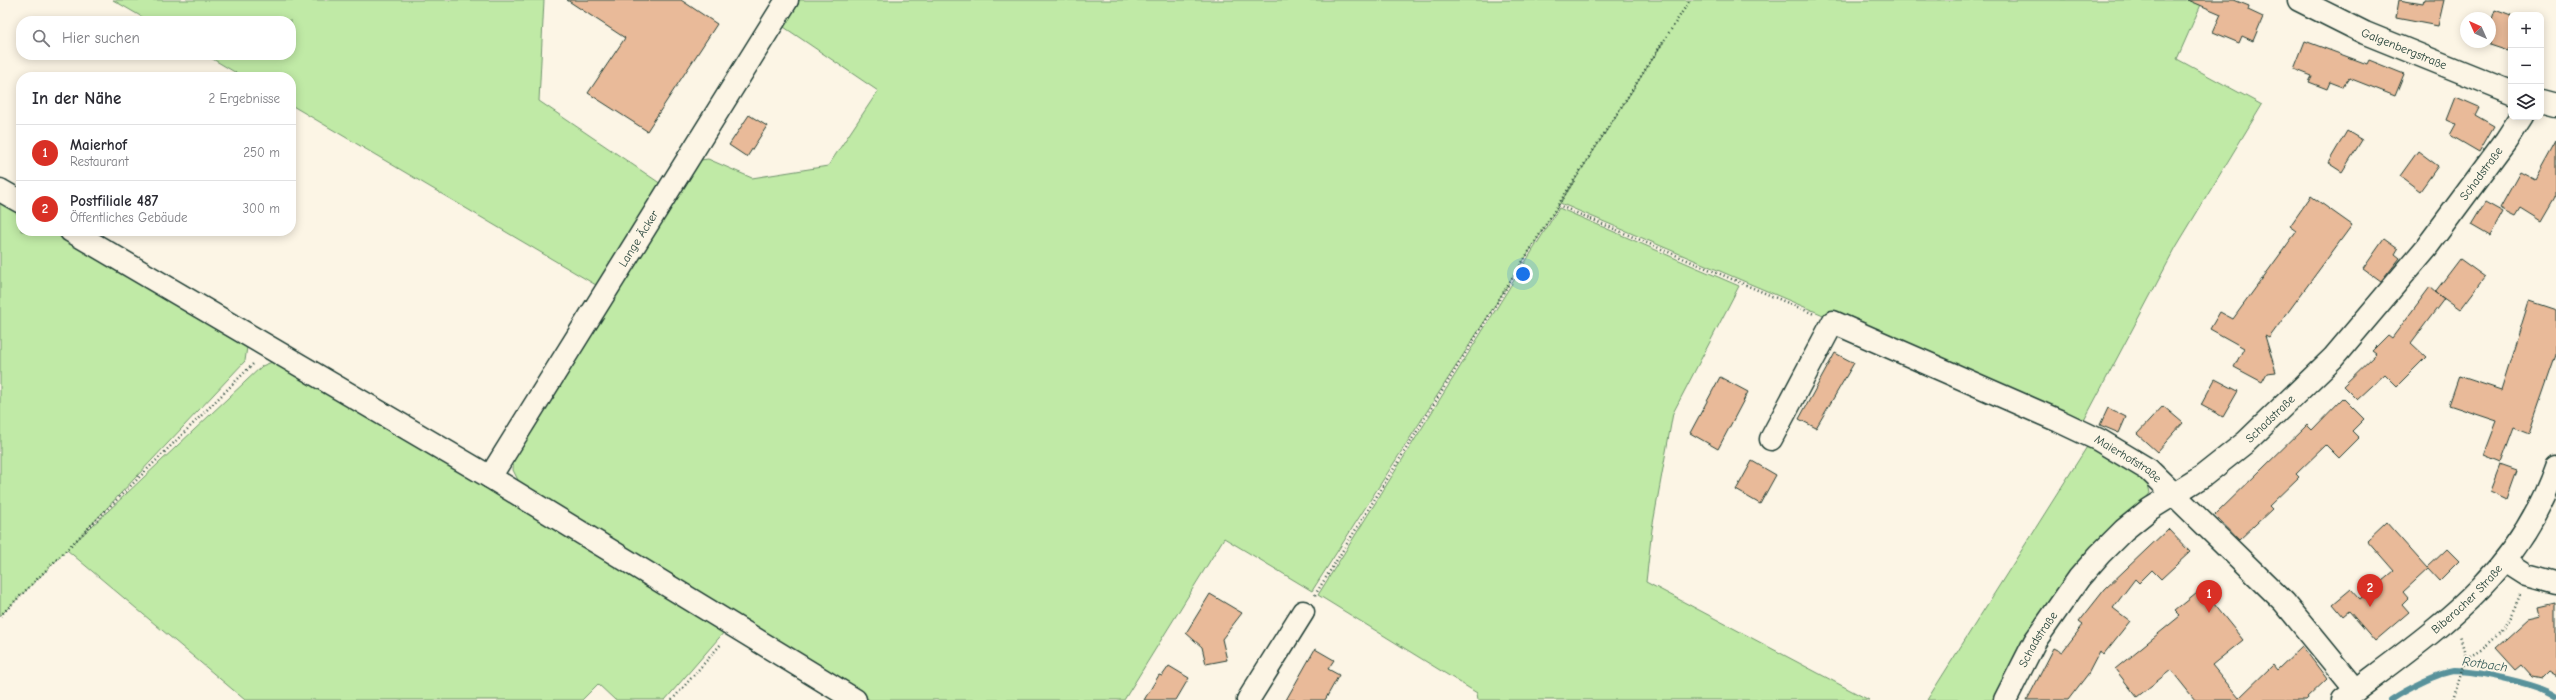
<!DOCTYPE html>
<html lang="de">
<meta charset="utf-8">
<style>
:root{--surface:#fff;--page:#f7f7f7;--text:#2b2b33;--muted:#7c7c81;--line:#e1e1e2;--accent:#d93025}
body{margin:0;font-family:"Comic Neue",sans-serif;background:var(--page);color:var(--text)}
.controls{position:absolute;right:12px;top:12px;display:grid;overflow:hidden;border-radius:8px;box-shadow:0 2px 10px #0003}
.controls button{width:36px;height:36px;display:grid;place-items:center;padding:0;border:0;border-bottom:1px solid var(--line);background:var(--surface);color:var(--text);font:20px sans-serif}
.compass{position:absolute;left:2460px;top:12px;width:36px;height:36px;border-radius:50%;background:var(--surface);box-shadow:0 2px 10px #0003;rotate:315deg}
.you{position:absolute;left:1523px;top:274px;width:14px;height:14px;margin:-10px;border:3px solid #fff;border-radius:50%;background:#1a73e8;box-shadow:0 0 0 6px #1a73e833}
.badge{display:grid;place-items:center;width:26px;height:26px;border-radius:50%;background:var(--accent);color:#fff;font-size:13px;font-weight:700}
.pin{position:absolute;translate:-50% -33px;filter:drop-shadow(0 1px 2px #0008)}
.pin::after{content:'';position:absolute;top:21px;width:14px;height:12px;background:inherit;clip-path:polygon(0 0,100% 0,50% 100%)}
.list{margin:0;padding:0;list-style:none}
h2{display:flex;justify-content:space-between;align-items:center;height:52px;margin:0;padding:0 16px;font-size:17px}
h2 small{font-size:13px;font-weight:400;color:var(--muted)}
.list li{display:grid;grid-template-columns:26px 1fr auto;gap:12px;align-items:center;box-sizing:border-box;height:56px;padding:0 16px;border-top:1px solid var(--line)}
.list b{display:block;font-size:15px;white-space:nowrap}
.list p{margin:0;font-size:13px;white-space:nowrap;color:var(--muted)}
.list em{font-size:13px;font-style:normal;color:var(--muted)}
.icon{flex:none;width:22px;height:22px;fill:none;stroke:currentColor;stroke-width:2;stroke-linecap:round;stroke-linejoin:round}
.map{position:relative;flex:none;width:2556px;height:700px;overflow:hidden}
.search{position:absolute;background:var(--surface);box-shadow:0 2px 10px #0003;left:16px;top:16px;width:280px;height:44px;display:flex;align-items:center;gap:10px;box-sizing:border-box;padding:0 14px;border-radius:16px;color:var(--muted);font-size:15px}
.panel{position:absolute;background:var(--surface);box-shadow:0 2px 10px #0003;left:16px;top:72px;width:280px;height:164px;border-radius:16px}
.map>svg:first-child{display:block}
.green{fill:#c0eaa6;stroke:#70946d}
.lines{fill:none;stroke-linecap:round;stroke-linejoin:round}
.stream{stroke:#59929b;stroke-width:6}
.building{fill:#e9ba99;stroke:#1f3d34}
.minor-casing{stroke:#1f3d34;stroke-width:25}
.path{stroke:#1f3d34;stroke-width:2.5;stroke-dasharray:1 3;stroke-linecap:butt}
.minor{stroke:#fcf5e5;stroke-width:22}
.labels{text-anchor:middle;dominant-baseline:central;stroke-width:3.5;stroke-linejoin:round;paint-order:stroke}
.street-label{font-size:12px;fill:#1f3d34;stroke:#fcf5e5}
.water-label{font-size:13px;font-style:italic;fill:#325956;stroke:#fcf5e5}
</style>
<div class="map">
<svg width="2556" height="700" viewBox="0 0 2556 700">
<rect width="100%" height="100%" fill="#fcf5e5"/>
<filter id="ink" filterUnits="userSpaceOnUse"><feTurbulence type="fractalNoise" baseFrequency=".025" numOctaves="2"/><feDisplacementMap in="SourceGraphic" scale="8" xChannelSelector="R" yChannelSelector="G"/><feConvolveMatrix kernelMatrix="1 2 1 2 8 2 1 2 1" color-interpolation-filters="sRGB"/></filter>
<g filter="url(#ink)">
<path class="green" d="M113 0H544L539 101 664 186 601 288 291 105V77H243L206 55H291V21H149Z
M793 0H2203L2177 59 2262 105 2176 247 2080 428 1835 320 1560 203 1664 41 1312 591 1224 538 1124 700H870L520 484 513 470 514 453 693 161 708 159 752 178 828 166 878 91 778 23Z
M0 198 21 210V231H59L238 335 247 347 245 361 74 543 262 366 272 362 284 364 725 631 665 700H615L598 684 582 700H245L67 550 0 616Z
M1559 208 1739 286 1673 413 1652 529 1646 582 1869 700H1478L1477 693 1318 595Z
M2090 442 2141 477 2148 484 2150 493 1999 700H1927Z"/>
<g class="lines">
<path class="stream" d="M2390 700C2403 691 2439 672 2455 671 2476 671 2539 684 2556 696"/>
</g>
<path class="building" d="M567 0H681L717 24 647 131 588 93 625 38Z
M2188 0H2234L2249 6 2248 10 2263 17 2253 41 2242 36 2239 43 2213 32 2221 14Z
M2399 0 2423 4 2424 0H2444L2438 26 2396 18Z
M2495 10 2511 16V42L2508 51 2490 45V25Z
M2305 41 2367 64 2369 60 2404 74 2395 96 2349 78 2343 87 2330 82 2327 89 2309 82 2312 76 2294 69Z
M2456 97 2479 107 2475 115 2494 126 2479 152 2450 135 2456 124 2447 120Z
M749 115 767 126 747 157 729 145Z
M2347 131 2362 140 2342 172 2328 163Z
M2556 142V197L2542 221 2521 208 2516 216 2500 208 2520 172 2535 180Z
M2418 151 2438 166 2420 191 2400 176Z
M2311 196 2352 225 2269 338 2265 336 2276 372 2267 373 2262 382 2234 367 2244 348 2210 329 2220 312 2233 319 2297 231 2290 226Z
M2485 202 2503 212 2490 236 2471 225Z
M2384 239 2398 249 2395 254 2400 258 2381 282 2363 269Z
M2460 259 2485 277 2460 310 2435 292Z
M2430 287 2444 299 2411 343 2426 357 2397 386 2385 374 2357 400 2343 386 2376 354 2372 351 2388 335 2392 338Z
M2529 301 2556 310V355L2529 433 2514 427 2501 462 2484 455 2497 421 2449 405 2459 376 2501 390Z
M1835 353 1854 363 1816 428 1799 419Z
M1720 377 1748 392 1718 449 1690 433Z
M2215 379 2238 391 2223 417 2201 405Z
M2343 398 2364 419 2352 431 2359 438 2339 458 2326 445 2296 474 2299 477 2269 506 2272 509 2239 540 2215 515 2307 425 2312 430Z
M2163 406 2183 423 2157 452 2137 434Z
M2108 408 2126 417 2119 433 2100 425Z
M1752 461 1776 475 1760 504 1736 490Z
M2500 465 2517 471 2507 499 2490 491Z
M2386 522 2427 568 2447 549 2459 561 2439 581 2428 569 2403 592 2408 598 2402 604 2409 612 2375 641 2349 611 2343 616 2333 604 2351 589 2360 599 2394 571 2367 540Z
M2168 529 2190 552 2161 579 2152 570 2139 583 2135 579 2113 608 2130 621 2103 655 2100 651 2088 674 2068 700H2027L2054 648 2062 652 2083 625 2079 622 2105 589Z
M2202 589 2243 640 2212 665 2239 698 2273 665 2277 670 2302 646 2327 679 2305 700H2195L2171 670 2137 697 2115 669 2180 616 2175 611Z
M1210 594 1242 613 1222 639 1227 660 1206 664 1202 647 1186 633Z
M2556 603V677L2548 672 2542 678 2532 676 2522 665 2516 670 2496 648 2528 619 2541 616 2539 607Z
M1315 649 1334 660 1328 669 1339 675 1325 700H1286Z
M1169 666 1189 678 1176 700H1144L1159 675 1162 676Z"/>
<g class="lines">
<g class="minor-casing">
<g id="minor">
<path id="s1" d="M2299 0 2365 33 2511 92"/>
<path d="M2541 101 2556 105"/>
<path d="M0 190 21 202"/>
<path d="M71 231 490 477 855 700"/>
<path id="s2" d="M1771 439 1833 322 2059 421 2099 440 2149 470 2284 602 2356 690"/>
<path id="s3" d="M490 477 787 0"/>
<path d="M2505 561 2527 575 2556 583"/>
<path d="M1248 700 1303 612"/>
<path id="s4" d="M2005 700 2035 641 2079 578 2100 554 2124 530 2150 509 2203 476 2246 442 2333 358 2426 248 2506 140 2521 117"/>
<path id="s5" d="M2343 700C2432 632 2517 579 2556 467"/>
</g>
</g>
<path class="path" d="M1558 205 1814 314
M1315 595 1558 205 1690 0
M0 616 254 363
M2466 657C2498 642 2507 626 2520 595
M672 700 722 643
M2453 700 2466 657 2460 636"/>
<use href="#minor" class="minor"/>
</g>
</g>
<g class="labels">
<g class="street-label">
<text stroke="none"><textPath href="#s1" startOffset="116">Galgenbergstraße</textPath></text>
<text stroke="none"><textPath href="#s4" startOffset="717">Schadstraße</textPath></text>
<text stroke="none"><textPath href="#s3" startOffset="281">Lange Äcker</textPath></text>
<text stroke="none"><textPath href="#s4" startOffset="393">Schadstraße</textPath></text>
<text stroke="none"><textPath href="#s2" startOffset="458">Maierhofstraße</textPath></text>
<text stroke="none"><textPath href="#s5" startOffset="160">Biberacher Straße</textPath></text>
<text stroke="none"><textPath href="#s4" startOffset="69">Schadstraße</textPath></text>
</g>
<g class="water-label">
<text transform="translate(2485 664) rotate(8)">Rotbach</text>
</g>
</g>
</svg>
<div class="controls">
<button>+</button>
<button>−</button>
<button><svg class="icon" aria-label="layers" viewBox="0 0 24 24"><path d="M12 4l9 5-9 5-9-5zM3 14l9 5 9-5"/></svg></button>
</div>
<svg class="compass" viewBox="-18 -18 36 36"><path d="M0-13l5 13h-10z" fill="#e53935"/><path d="M0 13l5-13h-10z" fill="#7c7c81"/></svg>
<div class="you"></div>
<div class="pin badge" style="left:2209px;top:613px">1</div>
<div class="pin badge" style="left:2370px;top:607px">2</div>
<div class="search"><svg class="icon" aria-label="search" viewBox="0 0 24 24"><circle cx="10" cy="10" r="6"/><path d="M15 15l6 6"/></svg>Hier suchen</div>
<section class="panel">
<h2>In der Nähe<small>2 Ergebnisse</small></h2>
<ul class="list">
<li><span class="badge">1</span><div><b>Maierhof</b><p>Restaurant</p></div><em>250 m</em></li>
<li><span class="badge">2</span><div><b>Postfiliale 487</b><p>Öffentliches Gebäude</p></div><em>300 m</em></li>
</ul>
</section>
</div>
